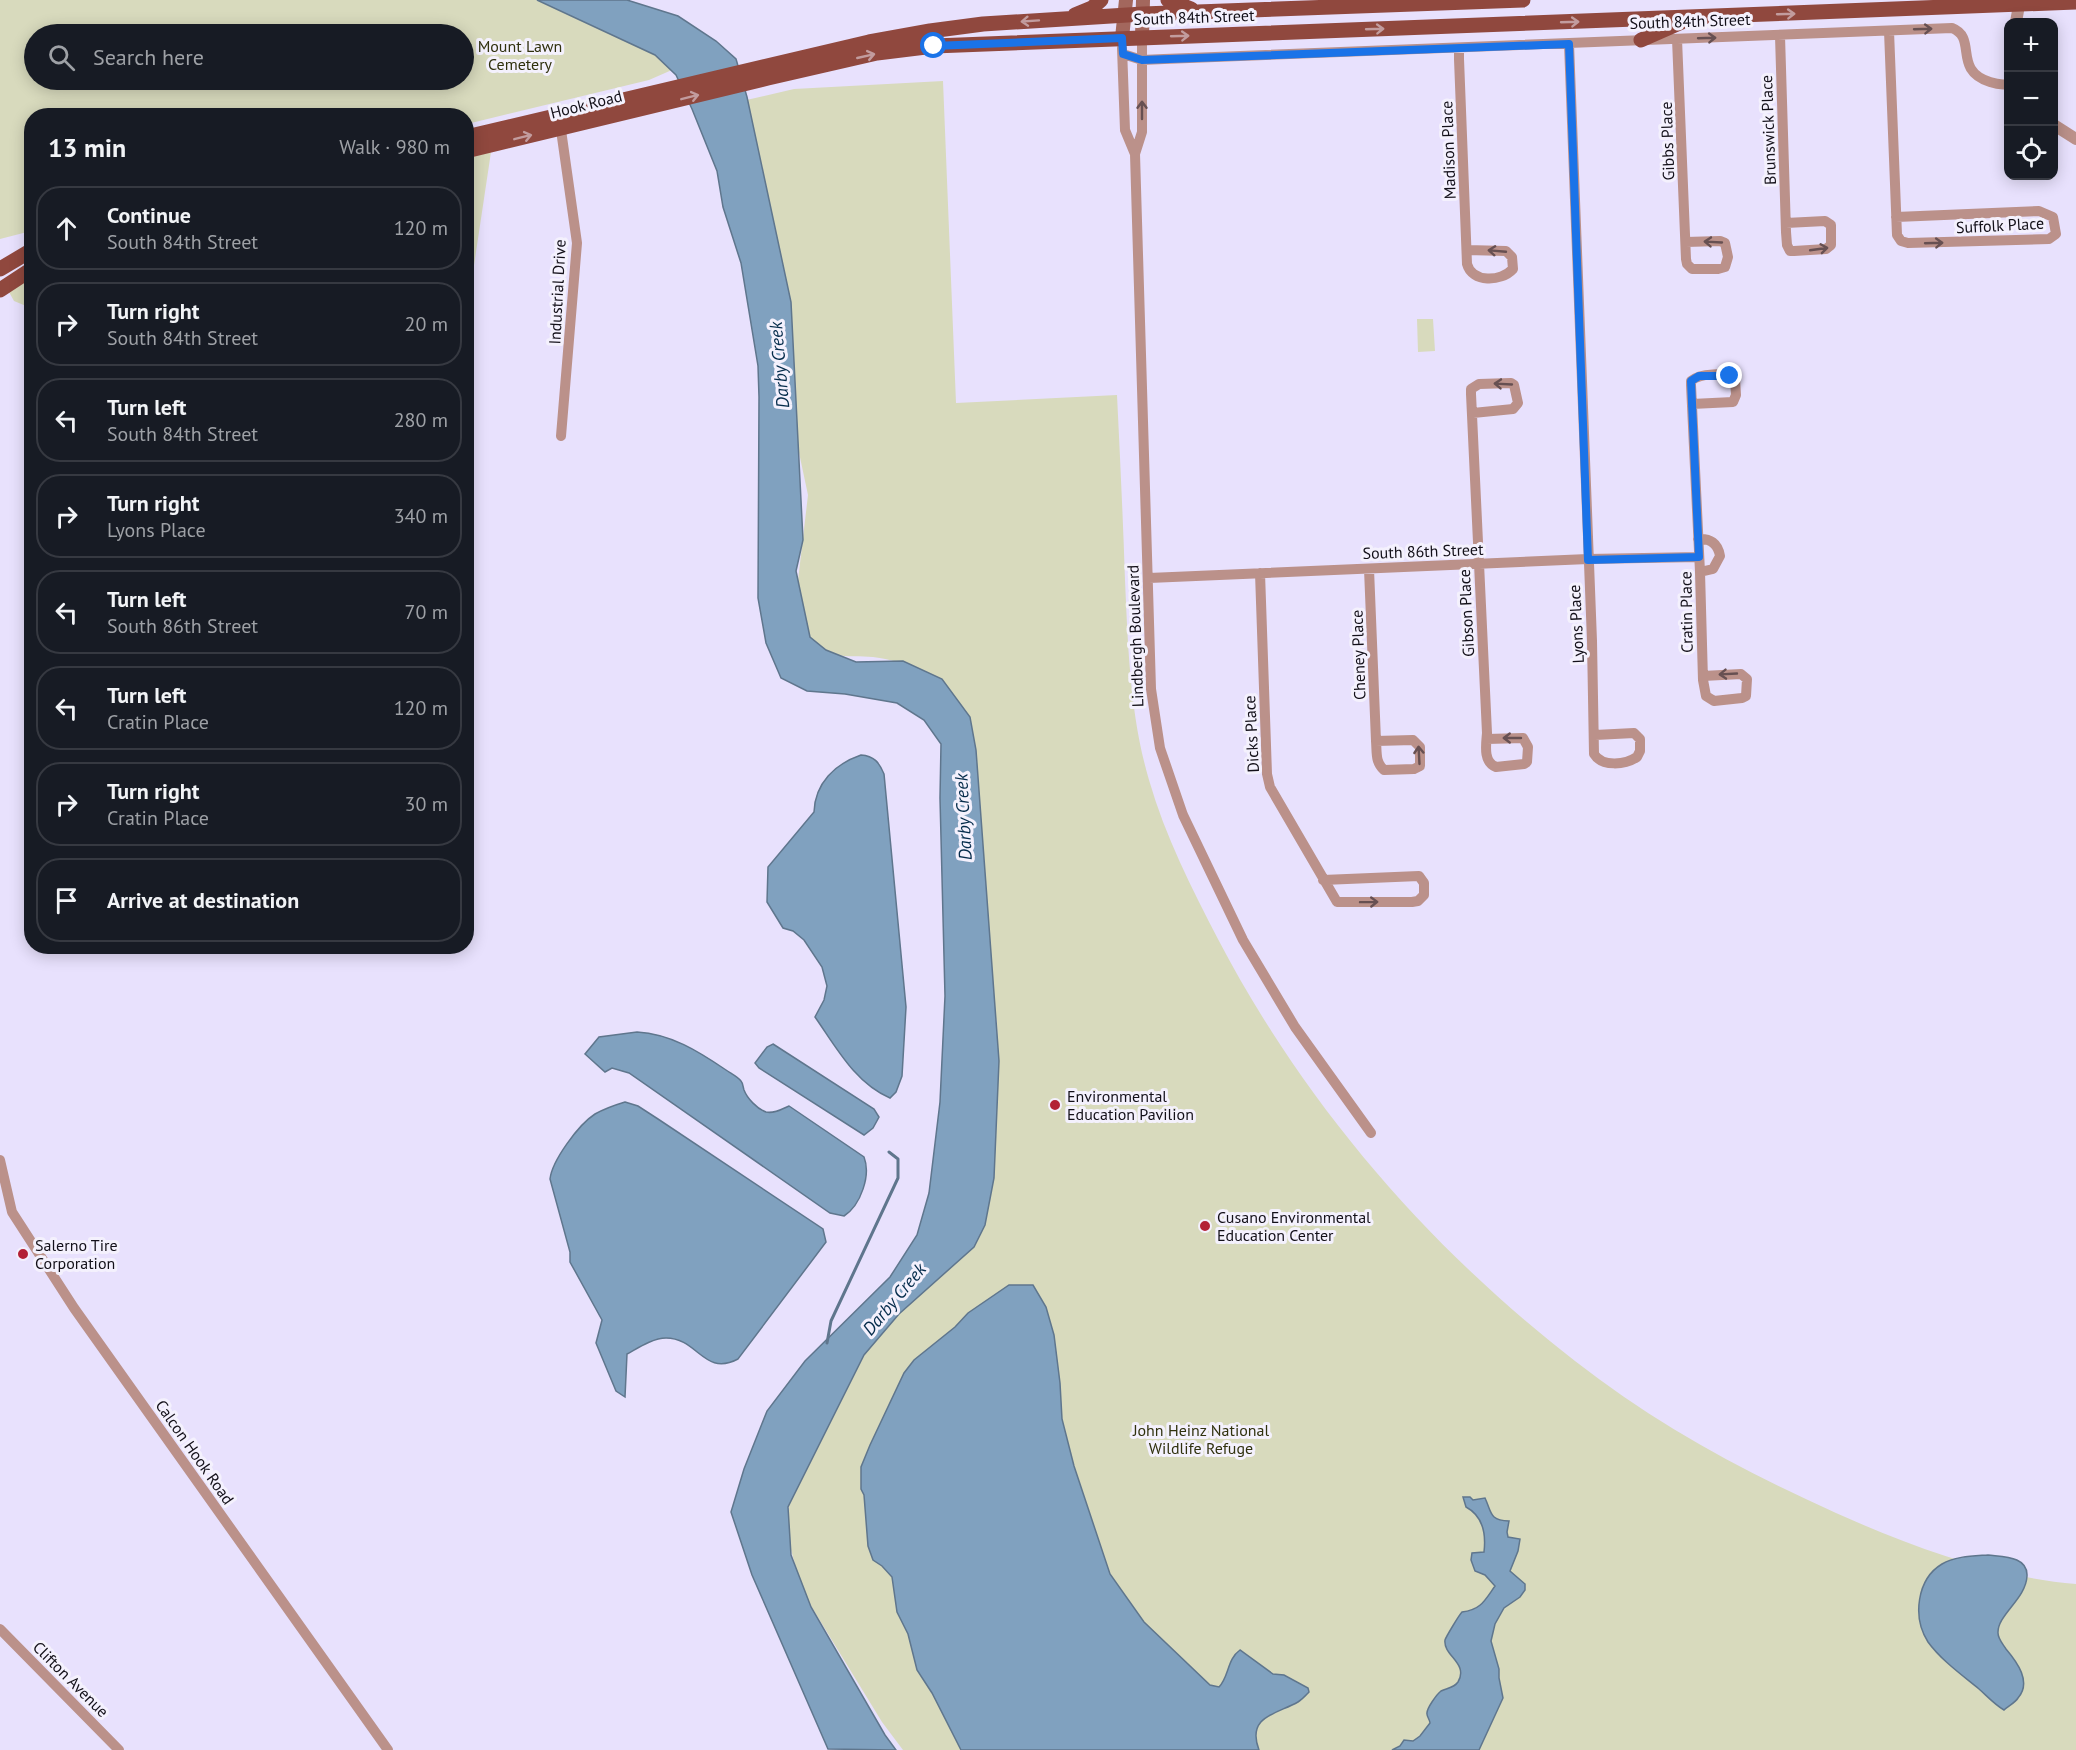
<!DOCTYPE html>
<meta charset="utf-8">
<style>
:root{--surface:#171b24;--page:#242831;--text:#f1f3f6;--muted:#9ea1a6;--line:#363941}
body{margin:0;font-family:"PT Sans",sans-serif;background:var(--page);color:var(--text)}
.controls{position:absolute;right:18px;top:18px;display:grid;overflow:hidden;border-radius:12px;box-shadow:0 3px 15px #0003}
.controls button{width:54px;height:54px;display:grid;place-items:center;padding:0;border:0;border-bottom:2px solid var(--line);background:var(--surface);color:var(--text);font:30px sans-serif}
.stop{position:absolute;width:18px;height:18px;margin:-14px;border:4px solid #1a73e8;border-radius:50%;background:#fff}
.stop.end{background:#1a73e8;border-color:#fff;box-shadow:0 2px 6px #0008}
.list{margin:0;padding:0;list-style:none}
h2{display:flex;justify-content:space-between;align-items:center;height:78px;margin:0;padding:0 24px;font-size:26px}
h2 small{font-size:20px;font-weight:400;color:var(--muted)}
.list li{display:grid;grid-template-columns:39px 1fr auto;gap:18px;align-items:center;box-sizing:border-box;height:84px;margin:0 12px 12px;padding:0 12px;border:2px solid var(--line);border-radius:24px}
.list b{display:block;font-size:22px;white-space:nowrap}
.list p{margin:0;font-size:20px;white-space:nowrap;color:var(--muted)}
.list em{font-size:20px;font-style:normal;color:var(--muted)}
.icon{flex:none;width:33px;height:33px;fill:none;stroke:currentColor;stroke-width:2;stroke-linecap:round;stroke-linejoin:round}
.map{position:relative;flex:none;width:2076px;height:1750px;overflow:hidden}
.search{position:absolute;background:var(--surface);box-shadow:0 3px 15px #0003;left:24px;top:24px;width:450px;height:66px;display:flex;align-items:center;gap:15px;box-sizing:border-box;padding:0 21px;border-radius:33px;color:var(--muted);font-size:22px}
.panel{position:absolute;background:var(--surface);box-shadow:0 3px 15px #0003;left:24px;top:108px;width:450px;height:846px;border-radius:24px}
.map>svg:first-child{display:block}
.green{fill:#d8dabd;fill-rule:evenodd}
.water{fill:#80a1bf;stroke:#5f768d;stroke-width:1.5}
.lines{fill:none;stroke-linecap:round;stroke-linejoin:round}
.stream{stroke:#5f768d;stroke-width:3}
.minor{stroke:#bb918a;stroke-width:10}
.tertiary{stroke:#bb918a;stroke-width:12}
.secondary{stroke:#a3675d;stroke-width:14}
.primary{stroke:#90483e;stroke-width:15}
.oneway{stroke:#c29c9e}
.oneway2{stroke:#675052}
.route{stroke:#1a73e8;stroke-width:8}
.poi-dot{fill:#b32136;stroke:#f4f1fd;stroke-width:2}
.labels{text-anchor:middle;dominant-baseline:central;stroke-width:6;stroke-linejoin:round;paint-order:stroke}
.street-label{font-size:16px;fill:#131019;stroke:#f4f1fd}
.park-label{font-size:16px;fill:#30310e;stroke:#f4f1fd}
.poi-label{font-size:16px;fill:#131019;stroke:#f4f1fd;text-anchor:start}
.water-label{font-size:18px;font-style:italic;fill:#052c4b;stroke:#f4f1fd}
</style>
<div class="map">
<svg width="2076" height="1750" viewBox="0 0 2076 1750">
<rect width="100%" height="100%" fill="#e8e1fd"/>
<path class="green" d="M0 0H566L697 59 649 80 467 124 466 116H32L31 231 0 239ZM34 34H464V80H34Z
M943 81 956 403 1117 395C1120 457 1123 518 1125 580 1128 647 1130 715 1149 780 1165 836 1192 889 1219 941 1305 1105 1429 1248 1575 1361 1654 1423 1744 1472 1836 1513 1912 1547 1993 1577 2076 1584V1750H903L882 1722 803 1593 789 1543V1489L810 1425 892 1315 998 1065 997 1022 993 1007 967 717C954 682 908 661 873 657 861 656 847 657 836 655 827 653 818 648 809 645L797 589 808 495 791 415 788 389 789 293 784 268 765 207 742 101 794 89Z
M491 152 467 312V158Z
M31 277V308L14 301 9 292Z
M1417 319H1433L1435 351 1418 352Z"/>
<path class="water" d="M537 0H627L678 16 716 41 736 59 747 97 791 302 803 540 796 571 810 637 826 650 856 662 903 661 942 679 970 717 976 750 999 1061 994 1178 985 1225 974 1247 899 1314 864 1355 788 1507 791 1555 811 1607 885 1735 896 1750 828 1749 752 1575 731 1512 744 1469 767 1411 805 1361 890 1277 917 1235 929 1193 940 1102 945 996 940 798 941 744 924 720 897 703 845 694 807 691 781 678 766 643 758 598 759 397 758 366 741 263 723 207 717 171 692 109 676 75 655 55Z
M861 755C874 756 879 762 884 774L906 1007 902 1076 896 1092 890 1098C855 1083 836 1047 815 1017L824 1000 827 986 822 967 804 940 793 931 783 928 767 902 768 867 814 812C815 783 835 764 861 755Z
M637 1032C671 1034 698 1051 726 1070 730 1073 738 1077 741 1081 743 1083 743 1087 744 1090 747 1098 757 1109 766 1112 774 1114 782 1109 789 1106L864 1157C871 1175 861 1205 844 1216L830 1213 629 1073 612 1068 605 1072 585 1054 599 1037Z
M773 1044 874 1109 879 1117 873 1128 864 1135 759 1068 755 1063 767 1047Z
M625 1102 638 1106 658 1119 823 1229 826 1242 738 1359C704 1377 698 1338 666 1338 653 1338 638 1348 627 1354L625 1397 616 1391 596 1343 602 1320 570 1262V1252L550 1179C552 1161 578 1125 595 1114 604 1109 615 1105 625 1102Z
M1009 1285H1033L1046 1307 1054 1335 1060 1383 1062 1419 1074 1466 1110 1574 1144 1622 1210 1685 1219 1687C1229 1677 1227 1659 1240 1650L1273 1674 1284 1675 1308 1688 1309 1692C1306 1695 1303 1699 1298 1702 1277 1714 1246 1716 1259 1750H961L932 1693 917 1670 908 1634 897 1612 892 1577 882 1566 873 1560 868 1546 864 1495 861 1489V1467L870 1445 904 1373 914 1360 955 1327 968 1313Z
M1463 1497H1470L1473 1500 1485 1498C1492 1513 1489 1520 1509 1521L1507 1532 1508 1537 1520 1539 1518 1551 1510 1571 1525 1584V1590L1520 1597 1504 1608 1495 1624 1491 1641 1499 1669V1678L1503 1698 1479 1750H1392L1400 1746 1404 1740 1413 1741 1420 1736 1430 1723C1430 1720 1427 1717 1427 1714 1426 1709 1437 1694 1441 1691 1447 1688 1454 1688 1458 1682 1469 1663 1443 1656 1445 1640 1446 1637 1459 1615 1462 1612 1481 1610 1485 1600 1495 1586L1485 1575 1475 1571 1471 1560 1472 1553 1484 1552C1486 1535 1483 1516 1466 1507Z
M1988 1555C2003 1557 2028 1556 2027 1576 2026 1599 1997 1615 1998 1633 1998 1639 2003 1644 2006 1649 2017 1662 2032 1682 2018 1698 2015 1703 2008 1706 2004 1710 1995 1705 1987 1696 1979 1689 1962 1675 1941 1660 1928 1642 1912 1617 1917 1579 1942 1564 1955 1556 1974 1556 1988 1555Z"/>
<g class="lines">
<path class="stream" d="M827 1343 831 1321 898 1178V1159L889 1152"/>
<path class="minor" d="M1889 31 1897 235 1901 241 1908 243 2049 239 2056 234 2053 217 2039 211 1896 217
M1780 36 1786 232 1787 245 1790 251H1794L1826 249 1831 245V225L1825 221 1786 223
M1142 37V132L1135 154 1151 689 1160 748 1183 815 1243 940 1295 1027 1371 1133
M1677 39 1686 259 1687 264 1692 269H1718L1725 267 1728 257 1725 243 1720 241 1686 242
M1569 44 1592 641 1594 754C1602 767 1625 765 1637 757L1640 751V739L1634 733 1595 735
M1122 48 1125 130 1135 154
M1459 48V59L1467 264C1472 283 1501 282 1513 269L1512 257 1506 251 1467 250
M1123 54 1142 60 1164 59 1952 28C1978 38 1952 70 1990 82 1996 84 2002 85 2008 84
M560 123 577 243 561 436
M1692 404 1733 402 1736 395 1735 379C1726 372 1700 373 1691 381V385L1700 572 1703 680 1706 696 1714 701 1742 698 1746 696 1747 679 1741 674 1703 676
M1473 413 1513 409 1518 403 1514 385 1511 383 1479 384 1471 389V394L1487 733C1486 745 1483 762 1496 767L1524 764 1527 762 1528 747 1523 738 1487 739
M1698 539C1710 538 1718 543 1720 556L1713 569 1700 572
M1369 569 1376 741C1377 752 1375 762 1384 770L1414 769 1420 766V747L1413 740 1376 741
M1260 573 1267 774 1270 787 1337 902H1412L1418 901 1424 895V883L1419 876 1323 880
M1149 578 1588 559 1699 557
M0 1160 12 1212 74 1308 388 1750
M0 1629 119 1750"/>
<path class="tertiary" d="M2016 22 2020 0
M2054 125 2076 139"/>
<path class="secondary" d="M1142 37 1143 0
M1122 38 1126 0"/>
<path class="primary" d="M1168 0 1191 9
M1075 15 1092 8 1101 0
M1641 40 1682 22
M466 137 869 42 930 31 983 24 1143 14 1523 0
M466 151 768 78 877 53 934 46 2076 2
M0 269 32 250
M0 290 32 269"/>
</g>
<defs><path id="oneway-shaft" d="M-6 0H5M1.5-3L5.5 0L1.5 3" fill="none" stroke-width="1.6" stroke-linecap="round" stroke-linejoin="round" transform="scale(1.5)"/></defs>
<g class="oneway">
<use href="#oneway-shaft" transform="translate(1786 14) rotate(-2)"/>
<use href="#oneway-shaft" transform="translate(1030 21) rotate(176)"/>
<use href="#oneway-shaft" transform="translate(1570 22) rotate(-2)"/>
<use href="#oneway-shaft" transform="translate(1375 29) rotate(-2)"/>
<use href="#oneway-shaft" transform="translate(1180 36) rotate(-2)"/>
<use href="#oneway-shaft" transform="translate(866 56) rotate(-13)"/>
<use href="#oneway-shaft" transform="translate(690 97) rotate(-14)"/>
<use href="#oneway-shaft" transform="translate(523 137) rotate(-14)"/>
</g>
<g class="oneway2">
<use href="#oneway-shaft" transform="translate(1923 29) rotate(-2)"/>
<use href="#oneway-shaft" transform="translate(1707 38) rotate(-2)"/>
<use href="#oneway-shaft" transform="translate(1142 110) rotate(-90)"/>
<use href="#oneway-shaft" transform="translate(1713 242) rotate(-177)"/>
<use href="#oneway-shaft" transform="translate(1934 243) rotate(-2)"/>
<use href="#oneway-shaft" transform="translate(1819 249) rotate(-8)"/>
<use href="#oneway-shaft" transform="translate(1497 251) rotate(-175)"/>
<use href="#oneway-shaft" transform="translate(1503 384) rotate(-177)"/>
<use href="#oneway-shaft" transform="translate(1728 674) rotate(177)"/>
<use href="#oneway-shaft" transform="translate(1512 738) rotate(-180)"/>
<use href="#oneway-shaft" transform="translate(1419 755) rotate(-93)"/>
<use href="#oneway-shaft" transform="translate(1369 902) rotate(-1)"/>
</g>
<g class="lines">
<path class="route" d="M934 46 1122 38 1123 54 1142 60 1569 44 1588 560 1699 557 1691 381 1699 376H1730"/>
</g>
<g class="poi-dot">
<circle cx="1055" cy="1105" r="6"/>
<circle cx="1205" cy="1226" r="6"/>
<circle cx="23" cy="1254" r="6"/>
</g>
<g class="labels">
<g class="street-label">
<text transform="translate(1194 17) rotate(-2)">South 84th Street</text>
<text transform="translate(1690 21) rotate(-2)">South 84th Street</text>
<text transform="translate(586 104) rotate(-14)">Hook Road</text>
<text transform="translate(1768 130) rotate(-92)">Brunswick Place</text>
<text transform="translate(1667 141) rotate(-92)">Gibbs Place</text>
<text transform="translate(1448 150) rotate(-92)">Madison Place</text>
<text transform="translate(2000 225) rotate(-3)">Suffolk Place</text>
<text transform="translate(557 292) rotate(-87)">Industrial Drive</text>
<text transform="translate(1423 551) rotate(-2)">South 86th Street</text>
<text transform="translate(1686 612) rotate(-91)">Cratin Place</text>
<text transform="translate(1466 613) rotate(-93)">Gibson Place</text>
<text transform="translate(1576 624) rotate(-93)">Lyons Place</text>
<text transform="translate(1135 636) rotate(-92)">Lindbergh Boulevard</text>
<text transform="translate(1358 655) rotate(-92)">Cheney Place</text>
<text transform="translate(1251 734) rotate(-93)">Dicks Place</text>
<text transform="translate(195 1452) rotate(55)">Calcon Hook Road</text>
<text transform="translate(71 1679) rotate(45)">Clifton Avenue</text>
</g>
<g class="park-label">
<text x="520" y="46">Mount Lawn<tspan x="520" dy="18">Cemetery</tspan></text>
<text x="1201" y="1430">John Heinz National<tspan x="1201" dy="18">Wildlife Refuge</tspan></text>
</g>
<g class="poi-label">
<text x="1067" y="1096">Environmental<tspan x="1067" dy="18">Education Pavilion</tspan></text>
<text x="1217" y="1217">Cusano Environmental<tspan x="1217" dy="18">Education Center</tspan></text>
<text x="35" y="1245">Salerno Tire<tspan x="35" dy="18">Corporation</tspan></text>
</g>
<g class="water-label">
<text transform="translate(779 365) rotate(-95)">Darby Creek</text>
<text transform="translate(963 817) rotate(-93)">Darby Creek</text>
<text transform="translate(894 1299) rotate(-50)">Darby Creek</text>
</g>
</g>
</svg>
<div class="controls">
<button>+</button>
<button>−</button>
<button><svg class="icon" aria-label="locate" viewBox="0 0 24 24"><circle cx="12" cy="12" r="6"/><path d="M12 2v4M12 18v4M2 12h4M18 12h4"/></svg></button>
</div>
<div class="stop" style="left:934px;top:46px"></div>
<div class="stop end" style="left:1730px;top:376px"></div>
<div class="search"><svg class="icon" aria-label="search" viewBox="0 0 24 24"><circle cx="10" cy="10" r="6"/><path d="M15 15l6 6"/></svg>Search here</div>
<section class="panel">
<h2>13 min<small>Walk · 980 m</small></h2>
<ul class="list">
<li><svg class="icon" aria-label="ahead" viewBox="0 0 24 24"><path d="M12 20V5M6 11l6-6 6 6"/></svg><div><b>Continue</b><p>South 84th Street</p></div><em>120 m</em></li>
<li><svg class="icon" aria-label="right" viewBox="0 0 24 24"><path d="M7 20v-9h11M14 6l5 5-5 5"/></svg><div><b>Turn right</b><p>South 84th Street</p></div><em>20 m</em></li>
<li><svg class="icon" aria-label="left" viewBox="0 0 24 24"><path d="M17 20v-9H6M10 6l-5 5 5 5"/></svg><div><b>Turn left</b><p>South 84th Street</p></div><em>280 m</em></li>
<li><svg class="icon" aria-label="right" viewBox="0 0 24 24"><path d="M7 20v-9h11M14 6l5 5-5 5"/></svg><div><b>Turn right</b><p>Lyons Place</p></div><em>340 m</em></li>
<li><svg class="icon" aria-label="left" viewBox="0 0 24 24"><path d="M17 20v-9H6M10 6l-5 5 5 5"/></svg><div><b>Turn left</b><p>South 86th Street</p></div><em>70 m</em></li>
<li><svg class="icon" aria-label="left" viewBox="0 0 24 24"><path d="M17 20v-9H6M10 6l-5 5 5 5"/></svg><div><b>Turn left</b><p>Cratin Place</p></div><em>120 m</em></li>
<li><svg class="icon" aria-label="right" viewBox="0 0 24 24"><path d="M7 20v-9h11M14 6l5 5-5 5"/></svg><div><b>Turn right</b><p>Cratin Place</p></div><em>30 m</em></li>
<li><svg class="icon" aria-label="arrive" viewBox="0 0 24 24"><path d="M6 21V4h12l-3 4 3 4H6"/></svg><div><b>Arrive at destination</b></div></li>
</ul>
</section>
</div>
